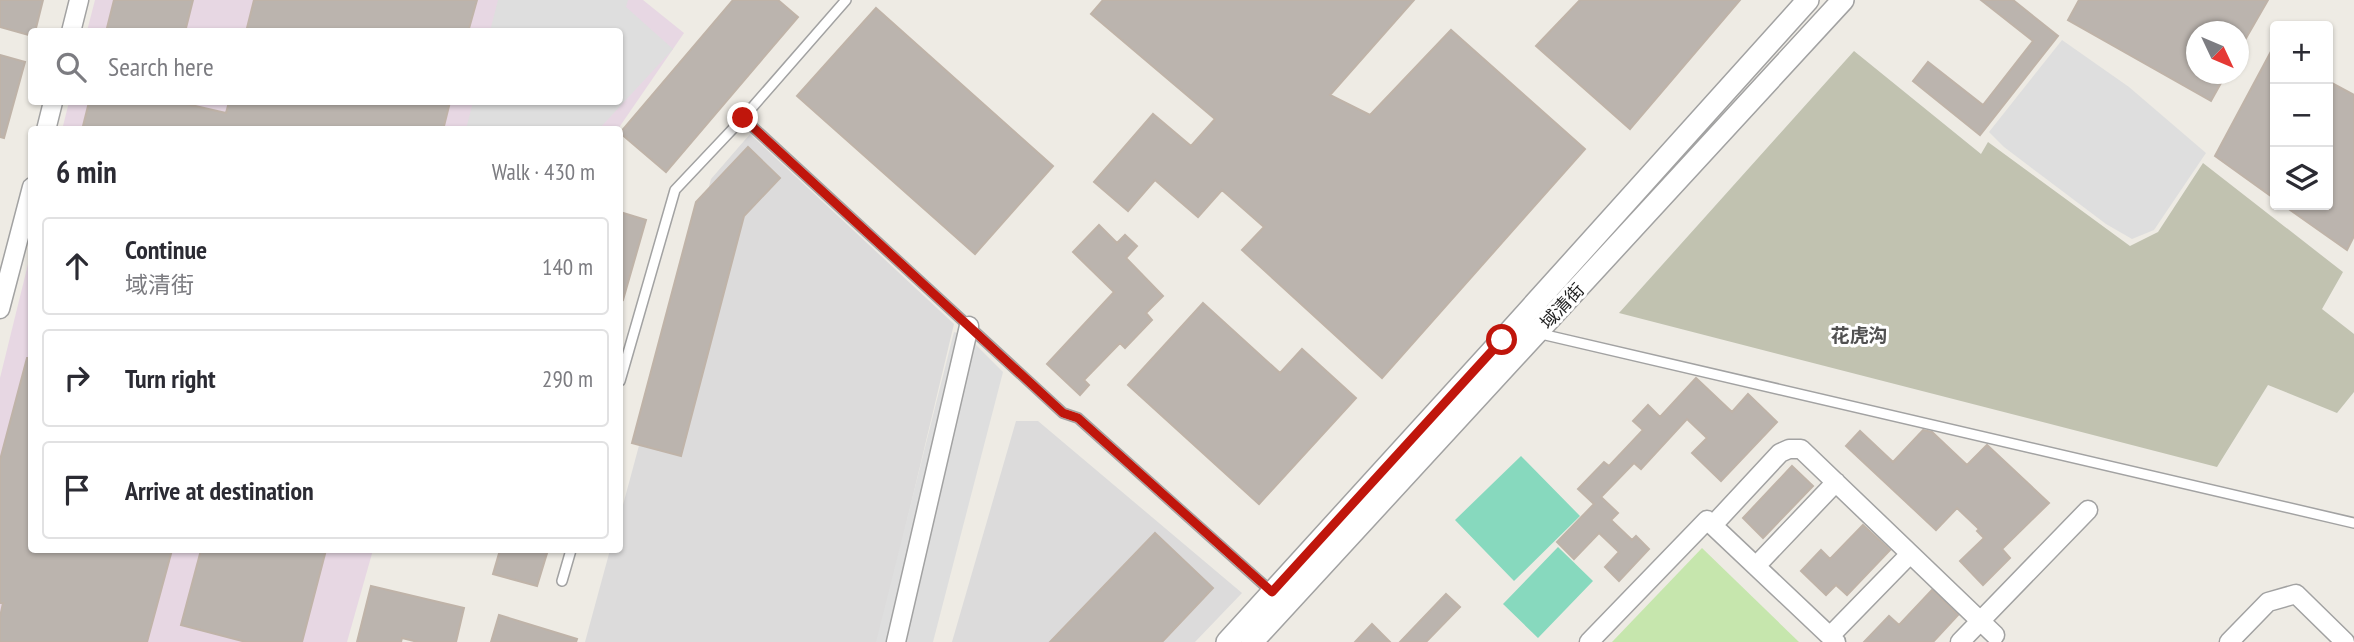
<!DOCTYPE html>
<meta charset="utf-8">
<style>
:root{--surface:#fff;--page:#f2f2f3;--text:#2b2b33;--muted:#7c7c81;--line:#e1e1e2}
body{margin:0;font-family:"PT Sans Narrow","Noto Sans SC",sans-serif;background:var(--page);color:var(--text)}
.controls{position:absolute;right:21px;top:21px;display:grid;overflow:hidden;border-radius:7px;box-shadow:0 2px 5px #0004}
.controls button{width:63px;height:63px;display:grid;place-items:center;padding:0;border:0;border-bottom:2px solid var(--line);background:var(--surface);color:var(--text);font:35px sans-serif}
.compass{position:absolute;left:2186px;top:21px;width:63px;height:63px;border-radius:50%;background:var(--surface);box-shadow:0 2px 5px #0004;rotate:134deg}
.stop{position:absolute;width:21px;height:21px;margin:-16px;border:5px solid #c0160c;border-radius:50%;background:#fff}
.stop.end{background:#c0160c;border-color:#fff;box-shadow:0 2px 7px #0008}
.list{margin:0;padding:0;list-style:none}
h2{display:flex;justify-content:space-between;align-items:center;height:91px;margin:0;padding:0 28px;font-size:30px}
h2 small{font-size:23px;font-weight:400;color:var(--muted)}
.list li{display:grid;grid-template-columns:46px 1fr auto;gap:21px;align-items:center;box-sizing:border-box;height:98px;margin:0 14px 14px;padding:0 14px;border:2px solid var(--line);border-radius:7px}
.list b{display:block;font-size:26px;white-space:nowrap}
.list p{margin:0;font-size:23px;white-space:nowrap;color:var(--muted)}
.list em{font-size:23px;font-style:normal;color:var(--muted)}
.icon{flex:none;width:38px;height:38px;fill:none;stroke:currentColor;stroke-width:2;stroke-linecap:round;stroke-linejoin:round}
.map{position:relative;flex:none;width:2354px;height:642px;overflow:hidden}
.search{position:absolute;background:var(--surface);box-shadow:0 2px 5px #0004;left:28px;top:28px;width:595px;height:77px;display:flex;align-items:center;gap:18px;box-sizing:border-box;padding:0 24px;border-radius:7px;color:var(--muted);font-size:26px}
.panel{position:absolute;background:var(--surface);box-shadow:0 2px 5px #0004;left:28px;top:126px;width:595px;height:427px;border-radius:7px}
.map>svg:first-child{display:block}
.residential{fill:#dcdbdb}
.industrial{fill:#e7d7e3}
.construction{fill:#c1c2b0}
.grass{fill:#c6e6ad}
.pitch{fill:#87d9be}
.parking{fill:#dedede}
.building{fill:#bbb4ae;stroke:#bfb3a8;stroke-width:2}
.lines{fill:none;stroke-linecap:round;stroke-linejoin:round}
.service-casing{stroke:#a2a2a2;stroke-width:12}
.minor-casing{stroke:#a2a2a2;stroke-width:21}
.tertiary-casing{stroke:#a2a2a2;stroke-width:24}
.service{stroke:#fff;stroke-width:9}
.minor{stroke:#fff;stroke-width:18}
.tertiary{stroke:#fff;stroke-width:21}
.route{stroke:#c0160c;stroke-width:9}
.labels{text-anchor:middle;dominant-baseline:central;stroke-width:6;stroke-linejoin:round;paint-order:stroke}
.street-label{font-size:18px;fill:#1e1e1e;stroke:#fff}
.neighbourhood-label{font-size:19px;font-weight:bold;fill:#515151;stroke:#fff}
</style>
<div class="map">
<svg width="2354" height="642" viewBox="0 0 2354 642">
<rect width="100%" height="100%" fill="#eeebe4"/>
<path class="residential" d="M750 134 954 324 878 642H585L610 550H620V516L711 179Z
M1016 421H1038L1242 593 1195 642H952Z"/>
<path class="industrial" d="M95 0H643L684 33 618 129 62 130 69 102H620V32L87 31Z
M31 252 32 550H373L347 642H0V378Z"/>
<path class="construction" d="M1854 51 1981 154 1988 142 2130 246 2158 232 2203 163 2343 272 2322 309 2354 334V392L2337 413 2268 385 2217 467 1619 313Z"/>
<path class="grass" d="M1702 548 1799 642H1612Z"/>
<path class="pitch" d="M1521 456 1580 516 1514 581 1455 520Z
M1558 547 1593 581 1538 638 1503 604Z"/>
<path class="parking" d="M498 0H628L626 7 673 49 599 129H466L473 102H620V32L490 31Z
M2062 40 2129 87 2206 153 2154 230 2132 239 2106 224 2004 147 1989 132Z
M954 332 967 336 1003 372 933 642H876Z"/>
<path class="building" d="M0 0H43L35 32H32V36L0 27Z
M114 0H193L185 32H106Z
M254 0H477L468 32H246Z
M733 0H778L798 17 666 172 620 133Z
M1103 0H1414L1330 95 1370 115 1451 30 1585 149 1382 378 1242 250 1264 227 1222 190 1198 217 1155 180 1128 211 1094 182 1153 114 1191 146 1215 119 1091 14Z
M1580 0H1740L1630 129 1536 46Z
M1981 0H2013L2058 36 1980 135 1913 81 1928 62 1983 105 2033 41Z
M2079 0H2268L2238 52V32H2196V74H2226L2211 101 2068 20Z
M876 8 1053 166 975 254 797 96Z
M2275 44V199L2215 156Z
M0 55 25 62 4 138 0 137Z
M2328 81 2354 95V236L2347 250 2283 205H2328Z
M89 102H178L226 113 229 102H450L443 130H82Z
M748 147 780 178 744 216 681 456 632 443 696 202Z
M620 212 646 220 623 300 620 299Z
M1099 225 1117 243 1125 235 1137 246 1126 258 1163 296 1146 313 1152 320 1125 348 1120 343 1084 380 1089 385 1080 395 1047 364 1114 292 1073 252Z
M1203 303 1280 373 1302 349 1356 398 1259 504 1128 385Z
M27 358H32V550H172L147 642H0V617L3 603H0V460Z
M1696 378 1732 412 1748 394 1777 422 1721 481 1692 453 1707 438 1687 419 1641 469 1634 463 1601 497 1618 513 1611 520 1632 540 1636 536 1649 549 1619 581 1605 567 1619 552 1599 533 1574 559 1557 542 1594 504 1578 489 1604 462 1609 466 1643 430 1633 421 1648 405 1660 417Z
M1923 430 1932 432 1967 465 1987 445 2049 503 2002 549 2010 558 1983 585 1960 561 1984 538 1977 531 1979 529 1957 508 1936 530 1846 446 1860 431 1893 462Z
M1792 466 1813 486 1763 538 1743 518Z
M1863 525 1890 550 1847 595 1836 585 1826 595 1801 571 1821 550 1830 559Z
M1155 533 1213 588 1162 642H1050Z
M201 550H326L302 642H246L181 625Z
M500 550H548L537 586 493 574Z
M371 586 464 608 456 642H418L402 638 401 642H357Z
M1932 590 1958 615 1933 642H1864L1889 616 1899 625Z
M1446 594 1460 607 1426 642H1400Z
M499 615 577 639 576 642H491Z
M1372 624 1390 642H1355Z"/>
<g class="lines">
<g class="service-casing">
<path id="service" d="M846 0 743 118 1063 413 1078 418 1273 593
M1537 333 2354 523
M620 381 675 190 743 118
M562 581 571 550"/>
</g>
<g class="minor-casing">
<path id="minor" d="M71 32 79 0
M46 130 53 102
M0 309 32 187
M1713 525 1780 453 1789 449H1801L1995 635
M1756 566 1836 482
M1830 636 1910 554
M896 642 969 326
M1589 642 1707 520 1836 642
M1960 642 2088 510
M2229 642 2268 602 2296 594 2345 642"/>
</g>
<g class="tertiary-casing">
<path id="tertiary" d="M1227 642 1502 340 1808 0
M1252 642 1843 0"/>
</g>
<use href="#service" class="service"/>
<use href="#minor" class="minor"/>
<use href="#tertiary" class="tertiary"/>
</g>
<g class="lines">
<path class="route" d="M743 118 1063 413 1078 418 1272 592 1502 340"/>
</g>
<g class="labels">
<g class="street-label">
<text transform="translate(1562 306) rotate(-47)">域清街</text>
</g>
<g class="neighbourhood-label">
<text x="1859" y="335">花虎沟</text>
</g>
</g>
</svg>
<div class="controls">
<button>+</button>
<button>−</button>
<button><svg class="icon" aria-label="layers" viewBox="0 0 24 24"><path d="M12 4l9 5-9 5-9-5zM3 14l9 5 9-5"/></svg></button>
</div>
<svg class="compass" viewBox="-18 -18 36 36"><path d="M0-13l5 13h-10z" fill="#e53935"/><path d="M0 13l5-13h-10z" fill="#7c7c81"/></svg>
<div class="stop" style="left:1502px;top:340px"></div>
<div class="stop end" style="left:743px;top:118px"></div>
<div class="search"><svg class="icon" aria-label="search" viewBox="0 0 24 24"><circle cx="10" cy="10" r="6"/><path d="M15 15l6 6"/></svg>Search here</div>
<section class="panel">
<h2>6 min<small>Walk · 430 m</small></h2>
<ul class="list">
<li><svg class="icon" aria-label="ahead" viewBox="0 0 24 24"><path d="M12 20V5M6 11l6-6 6 6"/></svg><div><b>Continue</b><p>域清街</p></div><em>140 m</em></li>
<li><svg class="icon" aria-label="right" viewBox="0 0 24 24"><path d="M7 20v-9h11M14 6l5 5-5 5"/></svg><div><b>Turn right</b></div><em>290 m</em></li>
<li><svg class="icon" aria-label="arrive" viewBox="0 0 24 24"><path d="M6 21V4h12l-3 4 3 4H6"/></svg><div><b>Arrive at destination</b></div></li>
</ul>
</section>
</div>
